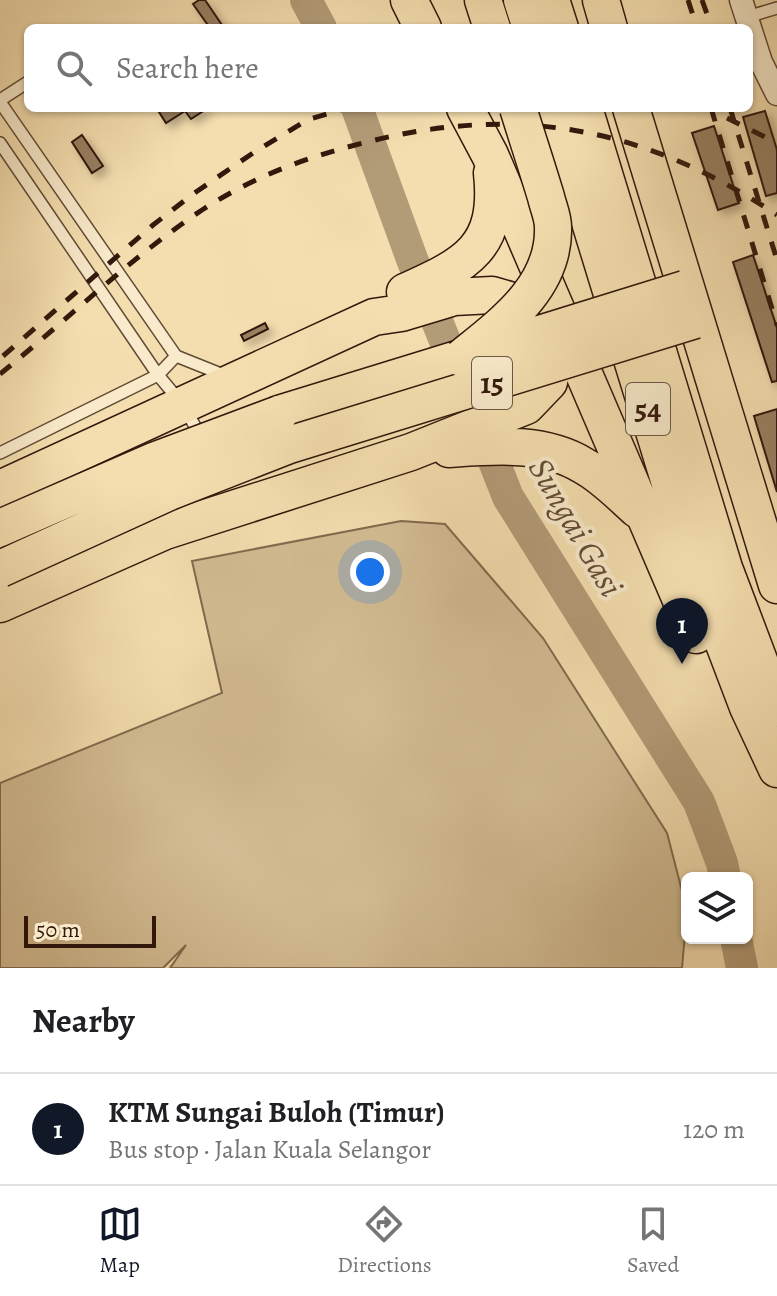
<!DOCTYPE html>
<meta charset="utf-8">
<style>
:root{--surface:#fff;--page:#f2f2f2;--text:#202124;--muted:#757577;--line:#e0e0e0;--accent:#111827}
body{margin:0;font-family:Alegreya,serif;background:var(--page);color:var(--text)}
.controls{position:absolute;right:24px;bottom:24px;display:grid;overflow:hidden;border-radius:12px;box-shadow:0 2px 6px #0004}
.controls button{width:72px;height:72px;display:grid;place-items:center;padding:0;border:0;border-bottom:2px solid var(--line);background:var(--surface);color:var(--text);font:40px sans-serif}
.scale{position:absolute;left:24px;bottom:20px;width:132px;box-sizing:border-box;padding-left:8px;border:4px solid #32180b;border-top:0;font-size:22px;line-height:28px;white-space:nowrap;color:#32180b;-webkit-text-stroke:6px #f8eacb;paint-order:stroke}
.you{position:absolute;left:370px;top:572px;width:28px;height:28px;margin:-20px;border:6px solid #fff;border-radius:50%;background:#1a73e8;box-shadow:0 0 0 12px #1a73e833}
.badge{display:grid;place-items:center;width:52px;height:52px;border-radius:50%;background:var(--accent);color:#fff;font-size:26px;font-weight:700}
.pin{position:absolute;translate:-50% -66px;filter:drop-shadow(0 2px 4px #0008)}
.pin::after{content:'';position:absolute;top:42px;width:28px;height:24px;background:inherit;clip-path:polygon(0 0,100% 0,50% 100%)}
.list{margin:0;padding:0;list-style:none}
h2{display:flex;justify-content:space-between;align-items:center;height:104px;margin:0;padding:0 32px;font-size:34px}
h2 small{font-size:26px;font-weight:400;color:var(--muted)}
.list li{display:grid;grid-template-columns:52px 1fr auto;gap:24px;align-items:center;box-sizing:border-box;height:112px;padding:0 32px;border-top:2px solid var(--line)}
.list b{display:block;font-size:30px;white-space:nowrap}
.list p{margin:0;font-size:26px;white-space:nowrap;color:var(--muted)}
.list em{font-size:26px;font-style:normal;color:var(--muted)}
.icon{flex:none;width:44px;height:44px;fill:none;stroke:currentColor;stroke-width:2;stroke-linecap:round;stroke-linejoin:round}
.map{position:relative;flex:none;width:777px;height:968px;overflow:hidden}
.search{position:absolute;background:var(--surface);box-shadow:0 2px 6px #0004;left:24px;right:24px;top:24px;height:88px;display:flex;align-items:center;gap:20px;box-sizing:border-box;padding:0 28px;border-radius:12px;color:var(--muted);font-size:30px}
.sheet{height:216px;background:var(--surface)}
nav{display:flex;justify-content:space-around;align-items:center;box-sizing:border-box;height:112px;border-top:2px solid var(--line);background:var(--surface);font-size:22px;color:var(--muted)}
nav a{display:grid;justify-items:center;gap:4px}
nav .on{color:var(--accent)}
.map>svg:first-child{display:block}
.green{fill:#d3bc93;stroke:#826a4f;stroke-width:2}
.lines{fill:none;stroke-linecap:round;stroke-linejoin:round}
.river{stroke:#b29b77;stroke-width:32}
.building{fill:#977f60;stroke:#32180b;stroke-width:2;filter:url(#shadow)}
.service-casing{stroke:#624a34;stroke-width:14}
.minor-casing{stroke:#624a34;stroke-width:25}
.trunk-casing{stroke:#32180b;stroke-width:39}
.service{stroke:#f8eacb;stroke-width:11}
.minor{stroke:#f8eacb;stroke-width:22}
.trunk{stroke:#f4deaf;stroke-width:36}
.rail{stroke:#32180b;stroke-width:5;stroke-dasharray:14 14;stroke-linecap:butt}
.trunk-bridge-casing{stroke:#32180b;stroke-width:39;stroke-linecap:butt}
.trunk-bridge{stroke:#f4deaf;stroke-width:36}
.labels{text-anchor:middle;dominant-baseline:central;stroke-width:8;stroke-linejoin:round;paint-order:stroke}
.shield{fill:#f8eacb;stroke:#6d5745;stroke-width:2}
.shield-label{font-size:30px;font-weight:bold;fill:#32180b}
.water-label{font-size:34px;font-style:italic;fill:#654c36;stroke:#f8eacb}
</style>
<div class="map">
<svg width="777" height="968" viewBox="0 0 777 968">
<defs>
<filter id="shadow"><feDropShadow dx="5" dy="5" stdDeviation="4" flood-color="#0004"/></filter>
</defs>
<rect width="100%" height="100%" fill="#f4deaf"/>
<filter id="stains"><feTurbulence type="fractalNoise" baseFrequency=".0025" numOctaves="4"/><feColorMatrix values="0 0 0 0 .2 0 0 0 0 .09 0 0 0 0 .02 0 0 0 .5 -.17"/></filter>
<radialGradient id="worn" r=".72"><stop offset=".6" stop-color="#630" stop-opacity="0"/><stop offset="1" stop-color="#630" stop-opacity=".3"/></radialGradient>
<path class="green" d="M401 521 445 524 543 638 667 833 687 910 682 968H170L186 945 163 968H0V783L222 693 192 561Z"/>
<g class="lines">
<path class="river" d="M306 0 321 28
M357 108 412 259 462 383
M480 426 508 497 699 802 722 863 725 878
M736 938 742 968"/>
</g>
<path class="building" d="M199 0H205L224 28H210L193 4Z
M165 108H208L191 119 185 111 166 123 159 112Z
M765 111 777 150V193L766 196 743 117Z
M714 126 739 203 718 210 692 133Z
M82 135 103 166 92 173 72 142Z
M753 255 777 328V381L772 382 733 262Z
M265 323 268 329 244 341 241 335Z
M777 409V492L754 416Z"/>
<g class="lines">
<g class="service-casing">
<path id="service" d="M747 17 777 8
M0 100 28 82
M0 102 176 356 226 376
M0 143 158 375 183 405 201 437
M0 453 158 375 176 356"/>
</g>
<g class="minor-casing">
<path id="minor" d="M741 0 761 62 777 94"/>
</g>
<g class="trunk-casing">
<path id="trunk" d="M409 0 423 28
M483 0 492 28
M522 0 531 28
M551 0 560 28
M601 0 609 28
M465 108 490 155 696 635
M555 108 699 578 748 707 777 769
M584 108 724 568 777 708
M631 108 777 585
M405 292C467 264 500 248 492 173
M279 414 461 358
M449 449C493 446 544 441 584 466 604 477 621 495 638 510
M0 489 374 317 401 313 454 297 492 295 516 302 544 323 554 354 549 382 526 406 411 452 165 531 0 604"/>
</g>
<use href="#service" class="service"/>
<use href="#minor" class="minor"/>
<use href="#trunk" class="trunk"/>
<path class="rail" d="M688 0 697 28
M702 0 712 28
M711 108 777 325
M730 108 777 260
M727 118 777 143
M3 356 153 225 193 194 253 153 307 120 347 108
M0 374C67 320 130 258 202 210 253 177 304 158 363 143 517 103 645 127 777 215"/>
<g class="trunk-bridge-casing">
<path id="trunk-bridge" d="M478 353 685 289
M461 358C503 324 555 287 553 227 553 217 548 206 546 197 537 167 527 137 518 108
M0 528 156 460 279 414
M0 569 169 492 289 445 695 320"/>
</g>
<use href="#trunk-bridge" class="trunk-bridge"/>
</g>
<g class="labels">
<g class="shield">
<rect x="472" y="357" width="40" height="52" rx="6"/>
<rect x="626" y="383" width="44" height="52" rx="6"/>
</g>
<g class="shield-label">
<text x="492" y="383">15</text>
<text x="648" y="409">54</text>
</g>
<g class="water-label">
<text transform="translate(576 527) rotate(60)">Sungai Gasi</text>
</g>
</g>
<rect width="100%" height="100%" filter="url(#stains)"/>
<rect width="100%" height="100%" fill="url(#worn)"/>
</svg>
<div class="controls">
<button><svg class="icon" aria-label="layers" viewBox="0 0 24 24"><path d="M12 4l9 5-9 5-9-5zM3 14l9 5 9-5"/></svg></button>
</div>
<div class="scale">50 m</div>
<div class="you"></div>
<div class="pin badge" style="left:682px;top:664px">1</div>
<div class="search"><svg class="icon" aria-label="search" viewBox="0 0 24 24"><circle cx="10" cy="10" r="6"/><path d="M15 15l6 6"/></svg>Search here</div>
</div>
<section class="sheet">
<h2>Nearby<small></small></h2>
<ul class="list">
<li><span class="badge">1</span><div><b>KTM Sungai Buloh (Timur)</b><p>Bus stop · Jalan Kuala Selangor</p></div><em>120 m</em></li>
</ul>
</section>
<nav>
<a class="on"><svg class="icon" aria-label="map" viewBox="0 0 24 24"><path d="M3 6l6-2 6 2 6-2v14l-6 2-6-2-6 2zM9 4v14M15 6v14"/></svg>Map</a>
<a><svg class="icon" aria-label="directions" viewBox="0 0 24 24"><path d="M12 3l9 9-9 9-9-9zM9 14v-3h6M13 9l2 2-2 2"/></svg>Directions</a>
<a><svg class="icon" aria-label="saved" viewBox="0 0 24 24"><path d="M7 4h10v16l-5-4-5 4z"/></svg>Saved</a>
</nav>
